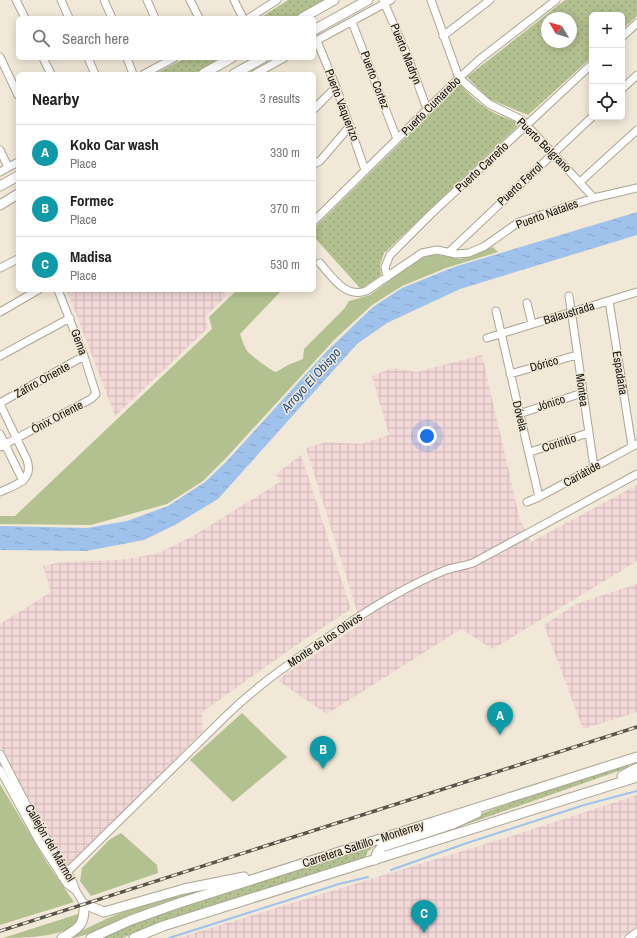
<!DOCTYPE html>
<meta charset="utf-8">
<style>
:root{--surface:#fff;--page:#f2f2f2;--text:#222;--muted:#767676;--line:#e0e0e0;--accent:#0f6092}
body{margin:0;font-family:"Archivo Narrow",sans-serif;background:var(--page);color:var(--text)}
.controls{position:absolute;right:12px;top:12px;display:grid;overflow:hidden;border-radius:6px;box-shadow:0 2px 10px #0003}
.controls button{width:36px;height:36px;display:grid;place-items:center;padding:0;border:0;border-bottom:1px solid var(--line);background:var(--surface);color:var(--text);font:20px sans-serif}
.compass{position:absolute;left:541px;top:12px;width:36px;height:36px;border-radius:50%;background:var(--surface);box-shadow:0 2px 10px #0003;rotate:308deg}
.you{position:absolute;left:427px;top:436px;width:14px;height:14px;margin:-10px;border:3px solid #fff;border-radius:50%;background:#1a73e8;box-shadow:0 0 0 6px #1a73e833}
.badge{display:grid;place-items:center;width:26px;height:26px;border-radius:50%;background:var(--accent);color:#fff;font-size:13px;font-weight:700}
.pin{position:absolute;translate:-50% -33px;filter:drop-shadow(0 1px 2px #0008)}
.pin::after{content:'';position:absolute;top:21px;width:14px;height:12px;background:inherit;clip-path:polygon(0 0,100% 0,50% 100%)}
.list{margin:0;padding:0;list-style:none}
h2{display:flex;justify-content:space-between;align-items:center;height:52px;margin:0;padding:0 16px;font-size:17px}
h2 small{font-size:13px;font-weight:400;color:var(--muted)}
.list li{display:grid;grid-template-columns:26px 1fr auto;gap:12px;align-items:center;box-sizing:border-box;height:56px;padding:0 16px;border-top:1px solid var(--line)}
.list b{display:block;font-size:15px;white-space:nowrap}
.list p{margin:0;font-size:13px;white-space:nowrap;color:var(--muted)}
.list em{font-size:13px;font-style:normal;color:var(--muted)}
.icon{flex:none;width:22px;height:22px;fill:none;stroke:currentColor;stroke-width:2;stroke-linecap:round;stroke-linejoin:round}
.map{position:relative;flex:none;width:637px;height:938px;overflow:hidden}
.search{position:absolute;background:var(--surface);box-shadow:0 2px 10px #0003;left:16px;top:16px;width:300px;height:44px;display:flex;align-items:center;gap:10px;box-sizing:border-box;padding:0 14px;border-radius:6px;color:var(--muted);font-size:15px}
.panel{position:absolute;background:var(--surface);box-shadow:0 2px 10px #0003;left:16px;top:72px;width:300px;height:220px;border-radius:6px}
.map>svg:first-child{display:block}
.industrial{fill:url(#industrial-grid)}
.grass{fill:#b3c08f}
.park{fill:url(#park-dots);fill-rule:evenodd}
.water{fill:url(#water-ripples)}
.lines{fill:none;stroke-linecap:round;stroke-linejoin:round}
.stream{stroke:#9fc2ed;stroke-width:2}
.minor-casing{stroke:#ada594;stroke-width:9}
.major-casing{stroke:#ada594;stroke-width:11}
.minor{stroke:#fff;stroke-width:7}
.major{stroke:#fff;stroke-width:9}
.rail-casing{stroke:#59554b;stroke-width:3.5}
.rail{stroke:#f1e8d7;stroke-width:2;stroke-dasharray:6;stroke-linecap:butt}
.labels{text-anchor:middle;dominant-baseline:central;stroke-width:3;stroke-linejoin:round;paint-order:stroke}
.street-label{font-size:12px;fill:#15130d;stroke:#f1e8d7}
.water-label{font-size:13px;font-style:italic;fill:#214f84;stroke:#f1e8d7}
</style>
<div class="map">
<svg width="637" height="938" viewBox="0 0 637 938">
<defs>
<pattern id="industrial-grid" width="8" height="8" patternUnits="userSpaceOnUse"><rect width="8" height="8" fill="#f3d8d8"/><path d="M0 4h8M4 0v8" fill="none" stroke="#cfb8b8"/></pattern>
<pattern id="park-dots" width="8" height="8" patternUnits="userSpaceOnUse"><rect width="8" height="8" fill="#b3c08f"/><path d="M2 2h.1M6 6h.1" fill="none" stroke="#99a47a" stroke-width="1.8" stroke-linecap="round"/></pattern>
<pattern id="water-ripples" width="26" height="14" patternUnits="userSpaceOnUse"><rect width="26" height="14" fill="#9fc2ed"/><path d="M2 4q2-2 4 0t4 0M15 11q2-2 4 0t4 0" fill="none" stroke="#88a6ca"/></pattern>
</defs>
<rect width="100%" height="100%" fill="#f1e8d7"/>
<path class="industrial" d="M67 290H223L226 296 205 317 208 328 115 416Z
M482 355 520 520 531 542 637 485V561L493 649 461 629 327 714 277 680 361 624 306 448 326 442 361 444 389 435 372 376 392 368 416 372Z
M301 455 351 609 295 646 202 712 203 731 70 866 48 834 0 746V624L51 592 43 566 62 562 119 560 156 554 193 536 280 482 276 474Z
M637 584V712L583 729 544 625 576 604Z
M637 795V926L621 938H178L512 836Z"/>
<path class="grass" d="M493 247 498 252 446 268 402 286 372 305 335 339 226 458 203 481 167 504 91 525 0 524V516H15L212 329 209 317 237 290H282L240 334C242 339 244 347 248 352 252 356 271 371 276 372L288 365 303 359 304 349 344 309 349 301 370 295 417 260 434 254 461 259Z
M242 713 287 757 233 802 190 760Z
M0 784 47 863 74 902 0 925Z
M121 833 157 865 158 873 91 896 80 881 82 868 109 840Z
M202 891C179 898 155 905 132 914 114 921 87 938 69 938 108 915 157 898 202 891Z
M78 914C79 938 22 938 3 938Z"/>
<path class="park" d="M288 0H328L295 18H260Z
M565 0H637V16L622 29V15H592V57L528 115 489 99 467 77ZM547 18H571V42H547Z
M186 58H223L193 74H154Z
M460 84C476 103 492 114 516 122L519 125 384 253 380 265 381 275 361 289 314 237V228Z
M624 765H628L630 767 381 854 382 851 455 825 498 807Z
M375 846 368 851 365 858 153 926 122 938H100L123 927 206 898Z"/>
<path class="water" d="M637 212V235L460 289 387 323 357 344 218 499 175 525 144 540 86 551 0 550V526L87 528 127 521 168 506 205 482 225 463 326 352 373 307 402 288 454 267Z"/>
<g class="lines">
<path class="stream" d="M391 870 464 844 584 805 637 791
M169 938 339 884 368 877"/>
<g class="minor-casing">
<path id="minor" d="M16 0 25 18
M61 0 69 18
M104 0 112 18
M147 0 155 18
M190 0 199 18
M234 0 243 18
M383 0 408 57 427 109
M431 0 459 78 489 104 522 120 594 198
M249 18 277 0
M352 22 397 139
M443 36 490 0
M622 37 637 23
M317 41 336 87 365 170
M314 42 391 0
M0 57 18 95
M43 58 51 74
M88 58 95 74
M127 58 133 74
M144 74 174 58
M255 74 284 58
M622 89 637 75
M314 109 336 87
M0 150 8 167
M314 164 320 161 350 126
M0 172 18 162
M580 182 637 130
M314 221 459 78 480 59 556 0
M449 252 592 117
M320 263C333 278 345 298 366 291L422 253 437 250 456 254 469 253 485 246 519 222 594 198 637 188
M0 268 18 259
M387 277 385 267 390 255 431 214 592 64
M569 296 594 467
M609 301 632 446
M527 303 532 324
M496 311 539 497
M0 312 38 290
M487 338 637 292
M0 356 70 318
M510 374 577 355
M0 403 84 356
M0 404 27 460C34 481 15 485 0 492
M519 414 582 393
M0 434 23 481
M0 447 91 399 96 394 84 356 58 290
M530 452 588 433
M527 502 539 497 637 444
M0 754 31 813 72 880 76 891 84 904
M0 770 39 841 67 884 76 891
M62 877 228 714C259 684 294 660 330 636 366 611 405 586 446 570 455 567 464 566 473 563L637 474
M629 938 637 932"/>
</g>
<g class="major-casing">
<path id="major" d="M302 18 334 0
M314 30 368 0
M203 74 231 58
M234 74 263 58
M0 186 18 176
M0 205 18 194
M622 776 637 768
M375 860 377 853 382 847 453 824 477 813
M62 938C80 928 85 924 84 904L104 912 184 889 244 877
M91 938 131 920 176 904 637 757
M134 938 163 926 637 777"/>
</g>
<use href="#minor" class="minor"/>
<use href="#major" class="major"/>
<g class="rail-casing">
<path id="rail" d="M0 931 637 727"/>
</g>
<use href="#rail" class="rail"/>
</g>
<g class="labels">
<g class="street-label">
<text transform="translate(406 54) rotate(68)">Puerto Madryn</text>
<text transform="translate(375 80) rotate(69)">Puerto Cortez</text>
<text transform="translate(342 105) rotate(69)">Puerto Vaquerizo</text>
<text transform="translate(431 106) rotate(-45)">Puerto Cumarebo</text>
<text transform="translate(544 145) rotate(45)">Puerto Belgrano</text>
<text transform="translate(482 167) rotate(-43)">Puerto Carreño</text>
<text transform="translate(520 184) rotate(-43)">Puerto Ferrol</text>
<text transform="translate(547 214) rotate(-20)">Puerto Natales</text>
<text transform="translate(569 313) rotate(-17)">Balaustrada</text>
<text transform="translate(79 342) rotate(70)">Gema</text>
<text transform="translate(544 364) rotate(-16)">Dórico</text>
<text transform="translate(620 373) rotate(81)">Espadaña</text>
<text transform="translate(42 380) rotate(-29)">Zafiro Oriente</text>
<text transform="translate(582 390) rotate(82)">Montea</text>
<text transform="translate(551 403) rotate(-18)">Jónico</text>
<text transform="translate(520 416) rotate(76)">Dóvela</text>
<text transform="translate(57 417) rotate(-28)">Ónix Oriente</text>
<text transform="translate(559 443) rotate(-18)">Corintio</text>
<text transform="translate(582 474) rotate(-29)">Cariátide</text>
<text transform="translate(325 640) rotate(-34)">Monte de los Olivos</text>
<text transform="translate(50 843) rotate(60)">Callejón del Mármol</text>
<text transform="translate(363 844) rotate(-18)">Carretera Saltillo - Monterrey</text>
</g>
<g class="water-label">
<text transform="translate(311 380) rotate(-48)">Arroyo El Obispo</text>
</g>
</g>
</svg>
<div class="controls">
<button>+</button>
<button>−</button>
<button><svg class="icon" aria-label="locate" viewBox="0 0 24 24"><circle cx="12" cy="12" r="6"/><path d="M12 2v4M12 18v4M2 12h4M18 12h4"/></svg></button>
</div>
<svg class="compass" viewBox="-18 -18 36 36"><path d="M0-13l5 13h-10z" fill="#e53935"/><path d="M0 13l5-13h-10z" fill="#767676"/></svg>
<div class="you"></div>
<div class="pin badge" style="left:500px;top:735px;background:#0f9aa8">A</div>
<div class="pin badge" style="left:323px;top:769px;background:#0f9aa8">B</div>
<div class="pin badge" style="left:424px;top:933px;background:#0f9aa8">C</div>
<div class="search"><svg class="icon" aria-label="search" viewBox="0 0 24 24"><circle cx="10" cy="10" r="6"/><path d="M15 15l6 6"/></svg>Search here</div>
<section class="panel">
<h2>Nearby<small>3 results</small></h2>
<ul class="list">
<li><span class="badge" style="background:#0f9aa8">A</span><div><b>Koko Car wash</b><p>Place</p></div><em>330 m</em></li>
<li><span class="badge" style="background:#0f9aa8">B</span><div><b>Formec</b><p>Place</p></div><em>370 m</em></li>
<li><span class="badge" style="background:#0f9aa8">C</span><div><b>Madisa</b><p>Place</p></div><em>530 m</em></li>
</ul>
</section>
</div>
